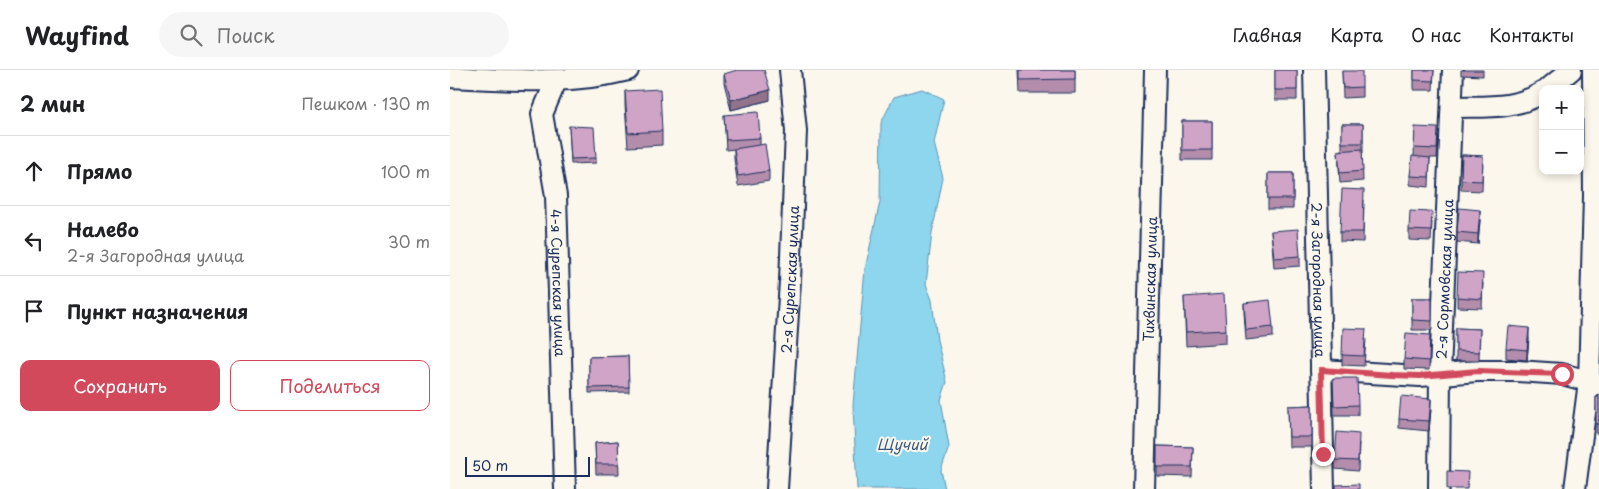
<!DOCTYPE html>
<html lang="ru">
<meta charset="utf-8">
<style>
:root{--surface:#fff;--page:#f6f6f6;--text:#202124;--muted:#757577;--line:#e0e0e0;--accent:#d1495b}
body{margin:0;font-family:"Playpen Sans",sans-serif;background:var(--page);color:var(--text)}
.controls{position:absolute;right:15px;top:15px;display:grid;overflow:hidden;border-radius:10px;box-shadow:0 2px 8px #0003}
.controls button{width:45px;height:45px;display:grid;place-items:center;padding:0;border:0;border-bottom:1px solid var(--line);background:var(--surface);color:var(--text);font:25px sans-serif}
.scale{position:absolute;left:15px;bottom:12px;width:125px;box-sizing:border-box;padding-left:5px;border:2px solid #1b2f5e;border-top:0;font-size:14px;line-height:18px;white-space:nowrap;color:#1b2f5e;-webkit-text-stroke:4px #fbf7ec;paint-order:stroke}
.stop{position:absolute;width:15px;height:15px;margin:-11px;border:4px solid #d1495b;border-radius:50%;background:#fff}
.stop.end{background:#d1495b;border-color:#fff;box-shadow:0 1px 5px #0008}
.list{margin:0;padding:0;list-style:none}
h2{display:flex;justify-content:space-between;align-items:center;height:65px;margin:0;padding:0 20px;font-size:21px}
h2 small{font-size:16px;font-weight:400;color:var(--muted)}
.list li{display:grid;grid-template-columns:32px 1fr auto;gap:15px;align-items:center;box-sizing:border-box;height:70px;padding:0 20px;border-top:1px solid var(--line)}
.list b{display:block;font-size:19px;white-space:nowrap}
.list p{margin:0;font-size:16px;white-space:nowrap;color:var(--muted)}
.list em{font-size:16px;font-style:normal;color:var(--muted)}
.actions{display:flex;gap:10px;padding:15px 20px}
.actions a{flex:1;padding:11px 0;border:1px solid var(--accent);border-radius:10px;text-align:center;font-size:18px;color:var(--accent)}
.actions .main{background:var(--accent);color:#fff}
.icon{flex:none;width:28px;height:28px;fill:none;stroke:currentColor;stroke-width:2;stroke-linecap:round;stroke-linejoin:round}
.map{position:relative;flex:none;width:1149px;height:419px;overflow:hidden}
header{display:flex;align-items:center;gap:30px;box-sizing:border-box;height:70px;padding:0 25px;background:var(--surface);border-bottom:1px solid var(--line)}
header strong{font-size:24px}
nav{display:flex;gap:28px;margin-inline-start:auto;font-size:18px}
.search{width:350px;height:45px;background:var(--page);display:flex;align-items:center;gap:12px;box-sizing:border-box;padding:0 18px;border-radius:28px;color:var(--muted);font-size:19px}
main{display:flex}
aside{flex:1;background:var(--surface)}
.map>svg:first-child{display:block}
.water{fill:#8dd6ee;stroke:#5f93b4}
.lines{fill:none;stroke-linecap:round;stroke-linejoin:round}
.minor-casing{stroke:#1b2f5e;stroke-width:24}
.minor{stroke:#fbf7ec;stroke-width:20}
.wall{fill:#b38dab;stroke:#1b2f5e}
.shaded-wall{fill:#92738b;stroke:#1b2f5e}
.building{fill:#d0a4c7;stroke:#1b2f5e}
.route{stroke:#d1495b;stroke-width:6}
.labels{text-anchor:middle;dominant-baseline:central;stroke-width:4;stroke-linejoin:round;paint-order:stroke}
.street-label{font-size:14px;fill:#1b2f5e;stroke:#fbf7ec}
.water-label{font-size:15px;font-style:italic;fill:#385982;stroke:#fbf7ec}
</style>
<header>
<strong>Wayfind</strong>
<div class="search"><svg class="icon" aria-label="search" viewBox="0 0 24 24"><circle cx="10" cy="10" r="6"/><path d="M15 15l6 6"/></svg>Поиск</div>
<nav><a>Главная</a><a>Карта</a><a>О нас</a><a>Контакты</a></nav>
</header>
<main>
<aside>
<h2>2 мин<small>Пешком · 130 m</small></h2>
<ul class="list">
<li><svg class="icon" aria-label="ahead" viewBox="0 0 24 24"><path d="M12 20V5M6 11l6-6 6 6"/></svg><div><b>Прямо</b></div><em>100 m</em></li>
<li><svg class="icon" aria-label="left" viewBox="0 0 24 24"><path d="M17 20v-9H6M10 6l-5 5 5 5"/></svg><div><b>Налево</b><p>2-я Загородная улица</p></div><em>30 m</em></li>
<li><svg class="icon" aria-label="arrive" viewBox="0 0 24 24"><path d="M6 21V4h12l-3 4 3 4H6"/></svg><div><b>Пункт назначения</b></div></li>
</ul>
<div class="actions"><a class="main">Сохранить</a><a>Поделиться</a></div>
</aside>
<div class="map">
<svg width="1149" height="419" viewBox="0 0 1149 419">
<rect width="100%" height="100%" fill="#fbf7ec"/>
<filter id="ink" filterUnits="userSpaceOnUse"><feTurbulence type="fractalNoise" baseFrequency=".02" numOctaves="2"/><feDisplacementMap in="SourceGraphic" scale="10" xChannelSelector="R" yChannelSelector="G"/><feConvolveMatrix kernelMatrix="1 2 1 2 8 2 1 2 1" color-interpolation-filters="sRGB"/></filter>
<g filter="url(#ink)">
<path class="water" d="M472 19 494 29 484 73 493 108 482 163 476 214 482 230 487 270 497 312 491 330 499 377 491 400 495 419H407L403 335 415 199 430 132 431 53 444 27Z"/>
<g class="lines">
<g class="minor-casing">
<g id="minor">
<path id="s1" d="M864 0 874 419"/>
<path d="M0 7C60 10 119 15 178 0"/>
<path id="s2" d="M106 11 92 44 106 126 115 419"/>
<path d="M1098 19 1121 0"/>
<path d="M1003 37C1035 36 1065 40 1093 22"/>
<path d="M871 300 970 306 1027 301H1067L1112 304 1149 314"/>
<path id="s3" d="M327 419 340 211 346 61 340 0"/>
<path id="s4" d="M694 419 705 0"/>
<path id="s5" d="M989 419 990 303 1003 0"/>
<path d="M1125 419 1139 312 1144 126 1143 0"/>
</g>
</g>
<use href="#minor" class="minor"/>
</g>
<path class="wall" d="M569 0H625V23H570Z
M825 0H847V30H825Z
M964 0H984L983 20H964Z
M1011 0H1033V6L1011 5Z
M892 1 912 17V27L893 28Z
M274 4 320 30 281 40 274 13Z
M175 21 212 61V75L178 77 175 35Z
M274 45 310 68V75L319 101V111L288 116 284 89V79L276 80Z
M732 51H762V90H732Z
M892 54H913V83H912L913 111 890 113 888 81H892Z
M119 56 146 88V93L121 94Z
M965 57 988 67 987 88H980L979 117 960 115V106L964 87Z
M1012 85 1033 86 1032 121 1011 120Z
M818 103H843V139H818Z
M914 130 913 172 890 171V162Z
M1030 150 1028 174 1007 172V162Z
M982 152 981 171 959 170V160Z
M821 161 850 186V196L824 198Z
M1033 213 1032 238 1007 237V227Z
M734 227 776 260V273L736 276Z
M962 228H982V260H962Z
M794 233 823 257V267L796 270 794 242Z
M1006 258 1030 259 1029 291H1006Z
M1079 268 1077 290 1056 288V278Z
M916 269 914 296 892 295V285Z
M980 274 979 300 954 299V289Z
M178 286 179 322 139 323V287Z
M883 308 908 335V345H884Z
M1146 327H1149V364H1146Z
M862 335V377H839L838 336Z
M981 339 979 361 949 358V349Z
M168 371 169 404H146L145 373Z
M909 373 908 401 885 399V390Z
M707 376 743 377 742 407 707 406Z"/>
<path class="shaded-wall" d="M320 20V30L281 40V30Z
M1030 140V150L1028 174V164Z
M1079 258V268L1077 290V280Z
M981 329V339L979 361V351Z"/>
<path class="building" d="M287 0H314L320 20 281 30 274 4Z
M570 0H625V9L570 10Z
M825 0H847V20H825Z
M964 0H984L983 11 964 10Z
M892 1H912V17L893 18Z
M210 19 212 61 178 63 175 21Z
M308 42 310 68 276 70 274 45Z
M732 51H762V80H732Z
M892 54H913V73H892Z
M119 56 144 57 146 88 121 89Z
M965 57 988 58 987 79 964 78Z
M315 74 319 101 288 106 284 79Z
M912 79 913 101 890 103 888 81Z
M1012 85 1033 86 1032 111 1011 110Z
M962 86 980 88 979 107 960 106Z
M818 103H843V129H818Z
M892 119 914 120 913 162H890Z
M1009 138 1030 140 1028 164 1007 162Z
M960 141 982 142 981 161 959 160Z
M848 159 850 186 824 188 821 161Z
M1008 202 1033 203 1032 229 1007 227Z
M774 224 776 260 736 262 734 227Z
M962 228H982V251L962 250Z
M820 230 823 257 796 260 794 233Z
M1058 256 1079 258 1077 280 1056 278Z
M893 258 916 259 914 286 892 285Z
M1006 258 1030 259 1029 282 1006 281Z
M956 263 980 265 979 291 954 289Z
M178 286 179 317 139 318V287Z
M883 308H907L908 335 884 336Z
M951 326 981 329 979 351 949 349Z
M1146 327H1149V354H1146Z
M862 335V367H839L838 336Z
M887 362 909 364 908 391 885 390Z
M168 371 169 394H146L145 373Z
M707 376 743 377 742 397H707Z
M997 401 1018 402 1017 419H997Z
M909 414V419H886V415Z"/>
</g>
<g class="lines" filter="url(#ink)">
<path class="route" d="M873 384 871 300 942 305 970 306 1028 301 1112 304"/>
</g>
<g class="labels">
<g class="street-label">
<text stroke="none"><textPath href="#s3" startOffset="210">2-я Сурепская улица</textPath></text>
<text stroke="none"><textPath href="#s4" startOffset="210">Тихвинская улица</textPath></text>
<text stroke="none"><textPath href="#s1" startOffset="210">2-я Загородная улица</textPath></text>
<text stroke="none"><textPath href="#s5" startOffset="210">2-я Сормовская улица</textPath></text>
<text stroke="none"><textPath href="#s2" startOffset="206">4-я Сурепская улица</textPath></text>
</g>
<g class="water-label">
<text x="452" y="373">Щучий</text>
</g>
</g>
</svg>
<div class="controls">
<button>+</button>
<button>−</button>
</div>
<div class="scale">50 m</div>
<div class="stop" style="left:1112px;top:304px"></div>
<div class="stop end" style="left:873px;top:384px"></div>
</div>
</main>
